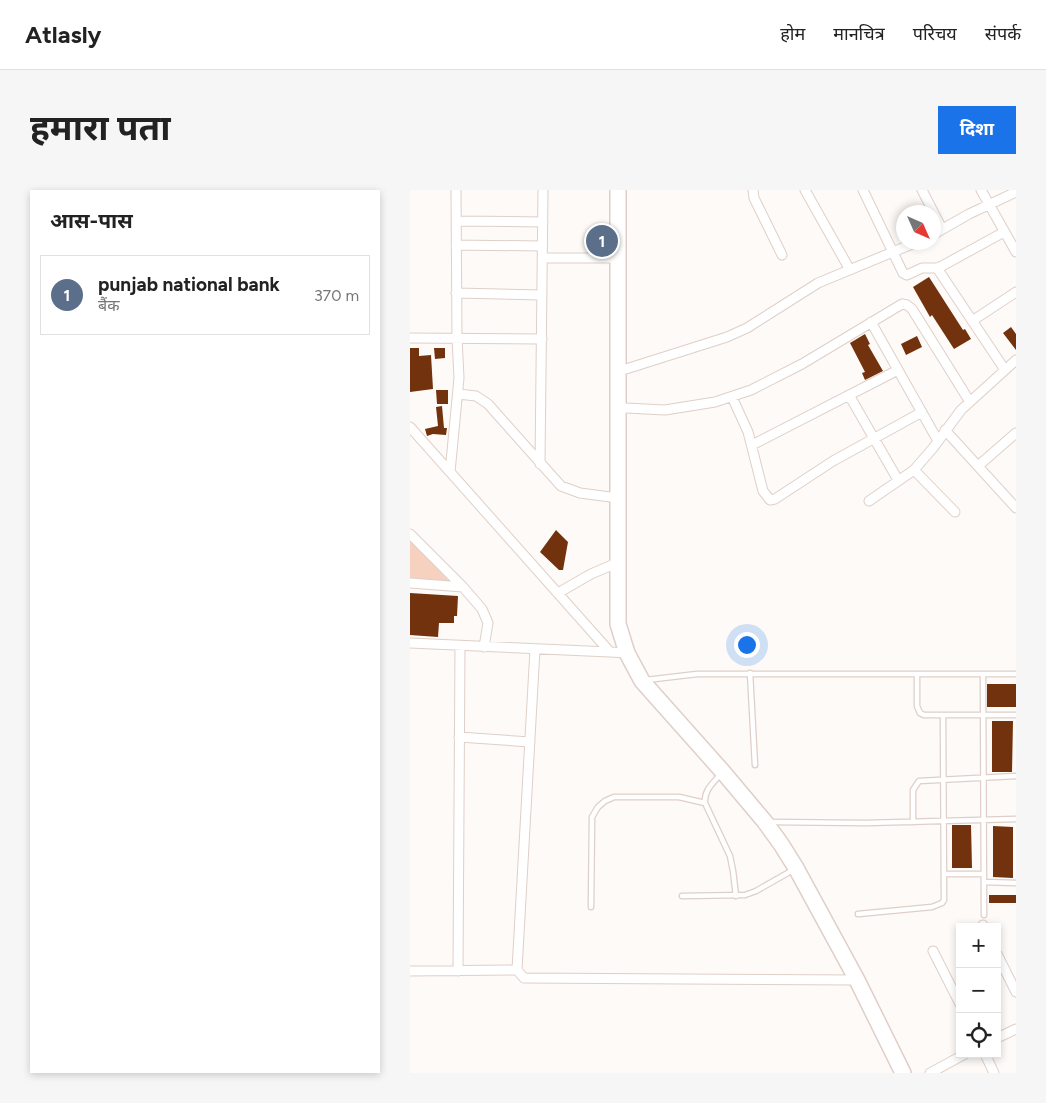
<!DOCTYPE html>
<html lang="hi">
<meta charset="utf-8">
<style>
:root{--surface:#fff;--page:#f6f6f6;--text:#222;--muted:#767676;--line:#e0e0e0;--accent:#1a73e8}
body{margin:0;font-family:Figtree,"Noto Sans Devanagari",sans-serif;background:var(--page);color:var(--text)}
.controls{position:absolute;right:15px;bottom:15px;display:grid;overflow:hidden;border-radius:0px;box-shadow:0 2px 8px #0003}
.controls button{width:45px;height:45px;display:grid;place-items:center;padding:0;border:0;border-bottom:1px solid var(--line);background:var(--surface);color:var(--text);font:25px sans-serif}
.compass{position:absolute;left:486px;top:15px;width:45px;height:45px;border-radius:50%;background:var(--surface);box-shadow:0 2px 8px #0003;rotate:135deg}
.you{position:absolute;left:336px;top:454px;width:18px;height:18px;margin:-12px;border:4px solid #fff;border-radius:50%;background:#1a73e8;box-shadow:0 0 0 8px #1a73e833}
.badge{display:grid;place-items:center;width:32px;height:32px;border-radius:50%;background:var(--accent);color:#fff;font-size:16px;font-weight:700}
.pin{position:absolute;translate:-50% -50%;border:2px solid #fff;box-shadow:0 1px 5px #0006}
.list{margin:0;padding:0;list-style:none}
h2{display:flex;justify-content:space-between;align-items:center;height:65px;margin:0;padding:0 20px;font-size:21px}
h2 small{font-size:16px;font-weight:400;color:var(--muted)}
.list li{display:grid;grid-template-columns:32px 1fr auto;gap:15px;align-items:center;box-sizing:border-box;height:80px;margin:0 10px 10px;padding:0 10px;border:1px solid var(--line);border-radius:0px}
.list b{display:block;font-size:19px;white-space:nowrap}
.list p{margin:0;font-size:16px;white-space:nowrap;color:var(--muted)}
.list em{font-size:16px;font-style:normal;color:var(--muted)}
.icon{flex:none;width:28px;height:28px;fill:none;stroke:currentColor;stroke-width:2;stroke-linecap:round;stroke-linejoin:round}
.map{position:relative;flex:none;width:606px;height:883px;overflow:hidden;border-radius:0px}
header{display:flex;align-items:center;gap:30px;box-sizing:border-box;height:70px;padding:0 25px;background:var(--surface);border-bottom:1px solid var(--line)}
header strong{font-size:24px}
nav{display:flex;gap:28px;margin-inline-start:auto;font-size:18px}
.intro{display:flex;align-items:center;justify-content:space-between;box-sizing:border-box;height:120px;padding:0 30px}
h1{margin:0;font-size:35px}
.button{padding:12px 22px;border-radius:0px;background:var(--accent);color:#fff;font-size:18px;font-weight:700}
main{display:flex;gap:30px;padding:0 30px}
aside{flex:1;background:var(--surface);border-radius:0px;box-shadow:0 2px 8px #0003}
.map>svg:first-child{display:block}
.green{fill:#f7d1c0}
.building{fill:#72320d}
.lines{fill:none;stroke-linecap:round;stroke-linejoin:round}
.service-casing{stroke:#dfcfc8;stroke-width:7}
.minor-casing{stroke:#dfcfc8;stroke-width:11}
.trunk-casing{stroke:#dfcfc8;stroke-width:18}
.service{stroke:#fff;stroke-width:4.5}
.minor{stroke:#fff;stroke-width:9}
.trunk{stroke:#fff;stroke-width:15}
</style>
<header>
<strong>Atlasly</strong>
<nav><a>होम</a><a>मानचित्र</a><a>परिचय</a><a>संपर्क</a></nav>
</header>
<div class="intro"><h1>हमारा पता</h1><a class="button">दिशा</a></div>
<main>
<aside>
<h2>आस-पास<small></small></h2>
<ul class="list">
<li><span class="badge" style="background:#5c6f8a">1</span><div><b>punjab national bank</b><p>बैंक</p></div><em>370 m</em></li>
</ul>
</aside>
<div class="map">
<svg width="606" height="883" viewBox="0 0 606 883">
<rect width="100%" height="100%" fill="#fdfaf8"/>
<path class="green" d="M0 350 42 394 0 390Z"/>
<path class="building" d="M519 87 553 140 555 139 561 149 544 159 522 125 520 127 503 97Z
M601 137 606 144V160L593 143Z
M455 144 460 154 458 155 473 181 455 190 452 183 455 182 440 153Z
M507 146 512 157 496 165 491 154Z
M0 158H9V166L21 165 23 199 0 202Z
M24 158H35V168L25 169Z
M26 200H38V214H27Z
M32 216 34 238H37L36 245 23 244 17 246 15 239 28 236 26 217Z
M146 340 158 352 153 380H149L130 362Z
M0 403 48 406 47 426H44V433H29L28 447 0 445Z
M577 494H606V517H577Z
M582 531H603L602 582H582Z
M542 635H561L562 678H542Z
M583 636 603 637V688L583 687Z
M579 705H606V713H579Z"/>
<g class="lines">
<g class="service-casing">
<path id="service" d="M340 483 345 575
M507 485V516L510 523 514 525H606
M573 485 574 725
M236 490 287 484H606
M311 584C303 593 294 600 295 613L320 666 323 681 326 706
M360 632 456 633 606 629
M503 632V600L509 591 606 586
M534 684H574
M574 692 606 693
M272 706 335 705 346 701 383 680
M181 717 182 627 188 617 195 611 204 607H269L295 613
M448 724 522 717 532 713 534 710 533 525"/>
</g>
<g class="minor-casing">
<path id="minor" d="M343 0 344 8 372 65
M395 0 440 80
M453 0 493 83 497 85 512 78H527L532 76 594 42
M512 0 532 39
M571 0 606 62
M46 31 133 32
M524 44 559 24 606 2
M46 55 132 56
M133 68H208
M527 78 595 180
M46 103 132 105
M562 131 606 102
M461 132 528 251
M0 148 132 149
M216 179 317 147 337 138 408 93 507 52
M48 204 66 206 78 214 151 296 170 303 208 308
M439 205 488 290
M322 207 338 242 353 301 360 310 365 309 423 271 512 222
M216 218 255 220 305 212 341 200 392 174 492 114 497 115 502 119 560 212
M0 237 200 462 217 463
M535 240 606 318
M342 255 488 180
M130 274 133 0
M568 276 606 243
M504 280 545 322
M40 282 49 188 47 148 46 0
M459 311 504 280 523 258 551 220 606 170
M0 344 53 397 72 419 78 433 74 457
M0 393 53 397
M148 403 181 384 209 372
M0 453 200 462
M125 459 107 780 114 788 447 790
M49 547 120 552
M573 735 574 737
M523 761 550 814
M587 764 606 802
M0 781 107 780
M48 781 50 456
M587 848 606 839
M575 864 584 883
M520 883 555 864"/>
</g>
<g class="trunk-casing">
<path id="trunk" d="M208 0V434L217 463 232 491 313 582 355 632 371 654 386 678 447 790 493 883"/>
</g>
<use href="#service" class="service"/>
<use href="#minor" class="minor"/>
<use href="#trunk" class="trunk"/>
</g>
</svg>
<div class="controls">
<button>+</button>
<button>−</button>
<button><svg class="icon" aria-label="locate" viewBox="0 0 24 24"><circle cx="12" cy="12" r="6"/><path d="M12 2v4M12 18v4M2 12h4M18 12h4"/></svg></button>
</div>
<svg class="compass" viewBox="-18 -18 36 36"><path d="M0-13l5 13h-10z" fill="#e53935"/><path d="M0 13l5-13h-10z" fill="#767676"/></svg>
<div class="you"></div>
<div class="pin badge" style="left:192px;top:51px;background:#5c6f8a">1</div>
</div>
</main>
